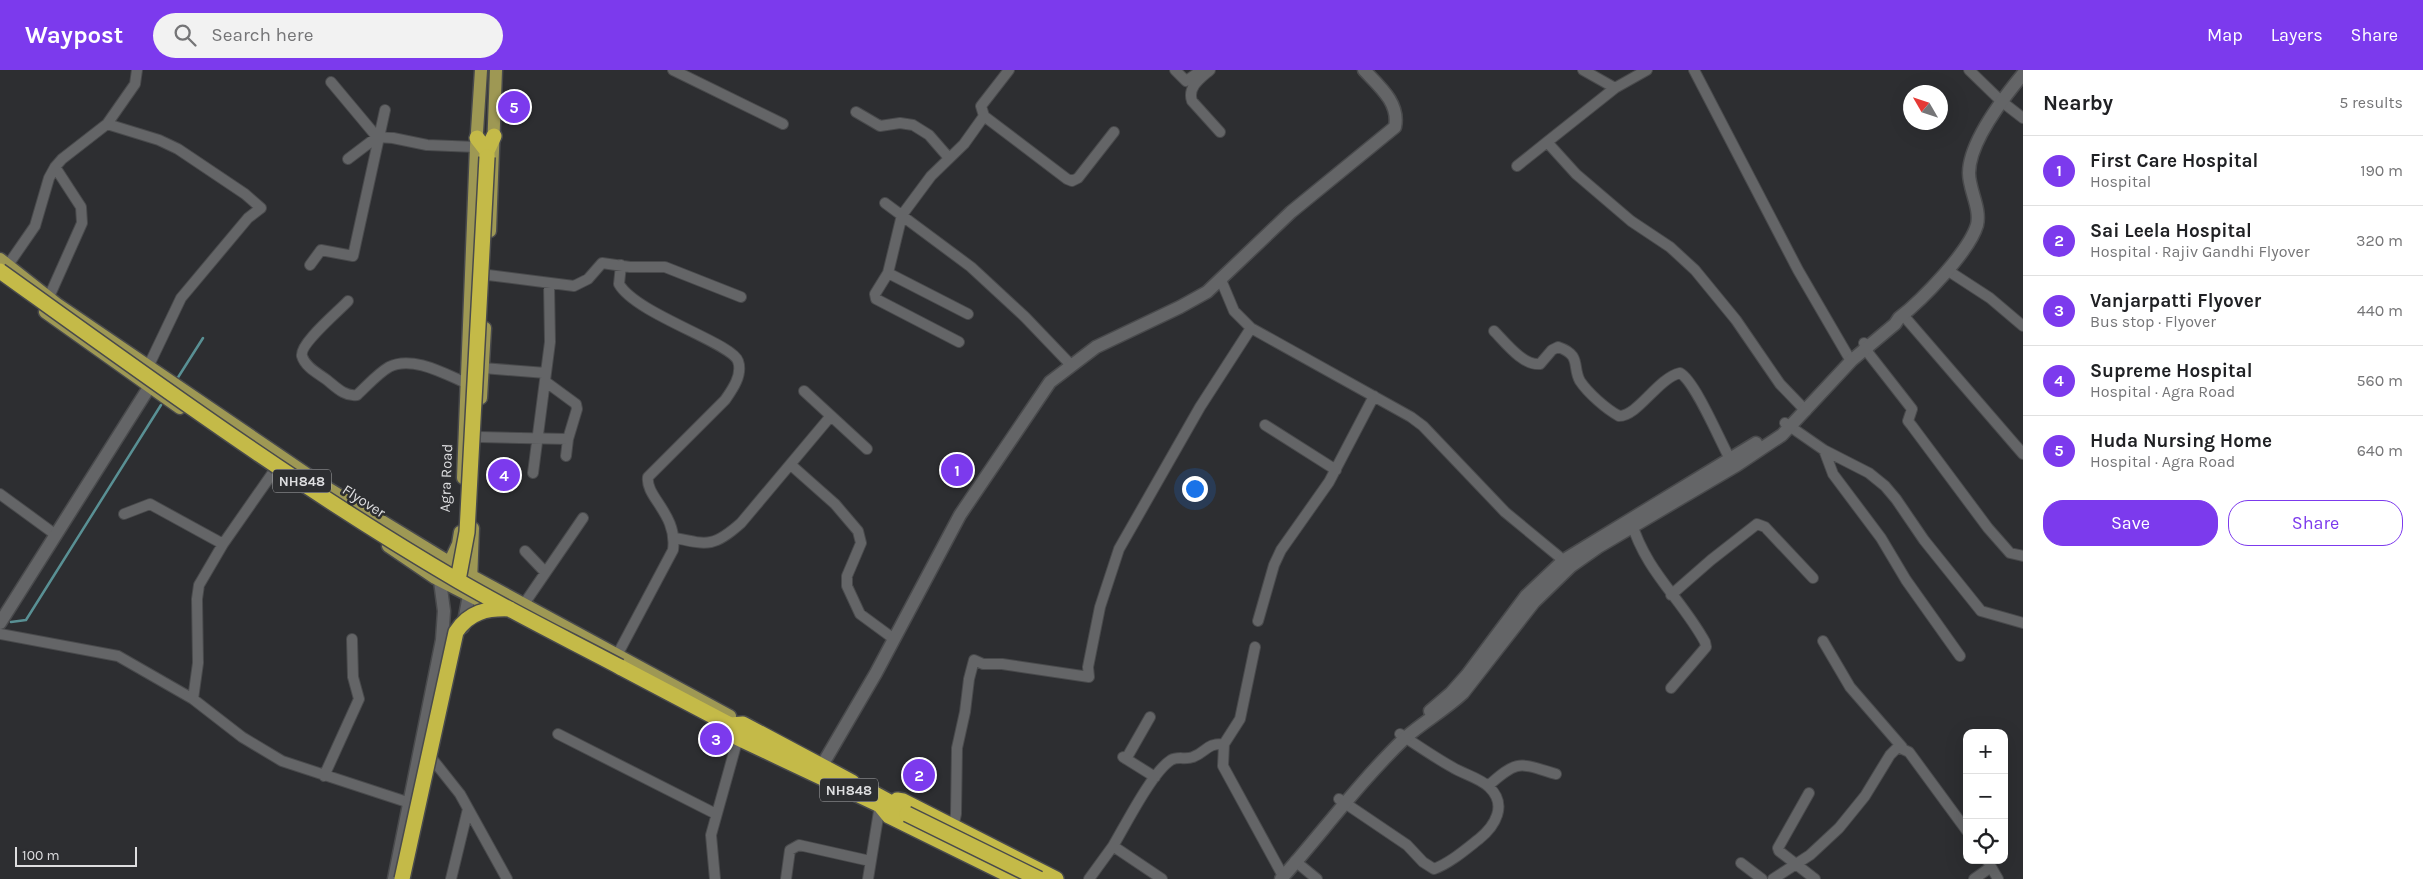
<!DOCTYPE html>
<meta charset="utf-8">
<style>
:root{--surface:#fff;--page:#f2f2f2;--text:#202124;--muted:#757577;--line:#e0e0e0;--accent:#7c3aed}
body{margin:0;font-family:Karla,sans-serif;background:var(--page);color:var(--text)}
.controls{position:absolute;right:15px;bottom:15px;display:grid;overflow:hidden;border-radius:10px;box-shadow:0 5px 20px #0002}
.controls button{width:45px;height:45px;display:grid;place-items:center;padding:0;border:0;border-bottom:1px solid var(--line);background:var(--surface);color:var(--text);font:25px sans-serif}
.compass{position:absolute;left:1903px;top:15px;width:45px;height:45px;border-radius:50%;background:var(--surface);box-shadow:0 5px 20px #0002;rotate:309deg}
.scale{position:absolute;left:15px;bottom:12px;width:122px;box-sizing:border-box;padding-left:5px;border:2px solid #dedee0;border-top:0;font-size:14px;line-height:18px;white-space:nowrap;color:#dedee0;-webkit-text-stroke:4px #2d2e31;paint-order:stroke}
.you{position:absolute;left:1194px;top:418px;width:18px;height:18px;margin:-12px;border:4px solid #fff;border-radius:50%;background:#1a73e8;box-shadow:0 0 0 8px #1a73e833}
.badge{display:grid;place-items:center;width:32px;height:32px;border-radius:50%;background:var(--accent);color:#fff;font-size:16px;font-weight:700}
.pin{position:absolute;translate:-50% -50%;border:2px solid #fff;box-shadow:0 1px 5px #0006}
.list{margin:0;padding:0;list-style:none}
h2{display:flex;justify-content:space-between;align-items:center;height:65px;margin:0;padding:0 20px;font-size:21px}
h2 small{font-size:16px;font-weight:400;color:var(--muted)}
.list li{display:grid;grid-template-columns:32px 1fr auto;gap:15px;align-items:center;box-sizing:border-box;height:70px;padding:0 20px;border-top:1px solid var(--line)}
.list b{display:block;font-size:19px;white-space:nowrap}
.list p{margin:0;font-size:16px;white-space:nowrap;color:var(--muted)}
.list em{font-size:16px;font-style:normal;color:var(--muted)}
.actions{display:flex;gap:10px;padding:15px 20px}
.actions a{flex:1;padding:11px 0;border:1px solid var(--accent);border-radius:20px;text-align:center;font-size:18px;color:var(--accent)}
.actions .main{background:var(--accent);color:#fff}
.icon{flex:none;width:28px;height:28px;fill:none;stroke:currentColor;stroke-width:2;stroke-linecap:round;stroke-linejoin:round}
.map{position:relative;flex:none;width:2023px;height:809px;overflow:hidden}
header{display:flex;align-items:center;gap:30px;box-sizing:border-box;height:70px;padding:0 25px;background:var(--accent);color:#fff}
header strong{font-size:24px}
nav{display:flex;gap:28px;margin-inline-start:auto;font-size:18px}
.search{width:350px;height:45px;background:var(--page);display:flex;align-items:center;gap:12px;box-sizing:border-box;padding:0 18px;border-radius:28px;color:var(--muted);font-size:19px}
main{display:flex}
aside{flex:1;background:var(--surface)}
.map>svg:first-child{display:block}
.lines{fill:none;stroke-linecap:round;stroke-linejoin:round}
.stream{stroke:#599094;stroke-width:2.5}
.street-casing{stroke:#494a4c;stroke-width:12}
.secondary-casing{stroke:#494a4c;stroke-width:15}
.primary-casing{stroke:#494a4c;stroke-width:15}
.highway-casing{stroke:#494a4c;stroke-width:18}
.street{stroke:#646567;stroke-width:10}
.secondary{stroke:#646567;stroke-width:12}
.primary{stroke:#9e9854;stroke-width:12}
.highway{stroke:#c4ba48;stroke-width:15}
.highway-bridge-casing{stroke:#494a4c;stroke-width:18;stroke-linecap:butt}
.highway-bridge{stroke:#c4ba48;stroke-width:15}
.labels{text-anchor:middle;dominant-baseline:central;stroke-width:5;stroke-linejoin:round;paint-order:stroke}
.shield{fill:#2d2e31;stroke:#a9a9ac;stroke-width:1}
.shield-label{font-size:14px;font-weight:bold;fill:#dedee0}
.street-label{font-size:15px;fill:#dedee0;stroke:#2d2e31}
</style>
<header>
<strong>Waypost</strong>
<div class="search"><svg class="icon" aria-label="search" viewBox="0 0 24 24"><circle cx="10" cy="10" r="6"/><path d="M15 15l6 6"/></svg>Search here</div>
<nav><a>Map</a><a>Layers</a><a>Share</a></nav>
</header>
<main>
<div class="map">
<svg width="2023" height="809" viewBox="0 0 2023 809">
<rect width="100%" height="100%" fill="#2d2e31"/>
<g class="lines">
<path class="stream" d="M177 309 203 268
M11 552 26 550 161 335"/>
<g class="street-casing">
<path id="street" d="M673 0 783 54
M1175 0 1186 11 1199 2
M1210 0C1201 8 1187 17 1192 31L1220 62
M1583 0 1615 18 1647 0
M1694 0 1798 200 1848 286
M1969 0 2001 31 2023 48
M331 12 377 67
M1615 18 1547 72 1576 104 1631 151 1670 177 1695 200 1736 250 1780 314 1806 341
M856 42 880 56 900 53 913 55 929 65 949 88
M984 46 981 36 1009 0
M107 54 159 70 178 79 245 124 261 138 248 148 181 228 149 295
M348 89 377 67 393 68 427 75 476 77
M1517 96 1547 72
M885 133 971 197 1025 247 1071 295
M8 195 35 156 49 108 55 97 62 89 107 54 135 14 137 0
M310 195 321 180 353 186 385 40
M1947 200 1990 228 2023 256
M888 203 875 224 876 229 959 272
M488 205 574 216 588 209 602 193 630 197H665L741 227
M1221 210 1234 241 1251 258 1411 347 1423 356 1505 442 1568 494
M49 227 82 153 81 137 55 97
M348 231C339 241 299 274 302 286 305 297 319 304 327 310 336 317 345 327 357 325 367 316 377 304 389 297 412 285 445 304 466 313
M968 244 888 203 902 145 931 106 964 74 984 46 1067 109 1072 111 1078 108 1114 62
M1903 245 2023 384
M1494 261C1505 272 1523 296 1540 294L1552 280 1558 277C1582 285 1572 297 1580 311 1588 323 1606 339 1619 346 1638 346 1658 308 1680 303 1695 311 1720 371 1730 389
M1864 273 1869 284 1912 339 1908 351 1912 356 1988 458 2010 483 2023 486
M483 298 546 303
M546 312 576 334 577 339 568 369 566 386
M804 321 867 379
M1785 353 1824 380 1869 403 1885 416 1896 429 1924 470 1981 541 2023 553
M1265 355 1336 400
M479 367 568 369
M1824 380 1833 404 1881 468 1906 510 1960 586
M791 395 835 434 858 461 861 473 847 506V516L860 544 894 569
M533 403 550 272 549 214
M0 424 56 465
M124 444 150 434 223 474
M1631 451C1646 502 1681 528 1705 572L1706 577 1671 618
M675 468C708 475 714 477 741 453L830 347
M525 481 545 502
M1671 525 1711 490 1757 454 1765 457 1813 508
M524 534 583 448
M1258 551 1274 495 1281 480 1329 412 1374 326
M0 564 118 586 193 629 242 667 282 691 410 733
M1823 571 1850 617 1902 677
M1255 577 1240 649 1224 674 1223 696 1283 806
M614 591 673 480C678 444 645 427 648 407L725 330C732 320 743 305 738 291 732 273 636 244 619 214L621 195
M193 629 198 593 197 529 199 515 223 474 274 401
M558 664 716 744
M1123 687 1155 707
M1126 689 1150 647
M424 690H433L460 724 507 809
M324 706 359 629 353 607 352 569
M1488 716C1518 689 1519 693 1556 704
M1809 723 1778 778 1779 781 1815 809
M1339 729 1407 775 1423 792 1434 799C1450 793 1465 780 1479 769 1495 756 1508 735 1489 717 1480 708 1463 704 1452 697 1434 687 1417 675 1400 664
M953 758 956 744 957 678 965 642 969 609 974 590 983 594H1002L1089 607 1088 597 1100 537 1119 479 1200 337 1251 258
M1113 776C1125 756 1152 702 1171 690 1178 686 1186 690 1193 687 1207 682 1206 673 1224 674
M1987 790 1998 809
M1295 791 1317 809
M1741 793 1762 809
M451 809 468 739
M715 809 711 765 738 668
M786 809 790 780 799 775 870 791
M868 809 880 735
M1089 809 1113 776 1162 809
M1773 809 1810 785 1839 758 1865 726 1890 685 1898 677 1909 682 1967 761
M1974 809 1991 797"/>
</g>
<g class="secondary-casing">
<path id="secondary" d="M0 553 155 308
M463 557 469 525
M1430 641 1451 623 1467 605 1526 526 1564 490 1756 373
M817 704 876 603 960 445 1050 312 1096 277 1180 237 1207 222 1291 142 1395 57C1400 33 1379 16 1364 0
M394 809 442 570 444 541 440 511
M1281 809C1322 763 1360 711 1405 668 1423 652 1445 640 1463 623L1534 532 1571 496 1598 477 1737 395 1782 365 1852 290 1895 254 1899 248C1922 230 1969 182 1977 155 1981 138 1969 120 1969 103 1969 72 2004 27 2023 4"/>
</g>
<g class="primary-casing">
<path id="primary" d="M490 161 496 0
M0 189 57 234 326 417 472 506 730 646
M45 242 180 338
M481 328 485 258
M463 408 476 77 481 0
M388 476 435 508 480 531
M446 500 458 474 460 462
M471 513 473 458"/>
</g>
<g class="highway-casing">
<path id="highway" d="M477 68 487 81
M487 87V81L494 66
M620 597 730 655 738 668 880 735 889 746 1017 809
M730 655 743 654 852 712
M875 724 899 737 907 744
M897 730 903 731 1056 809"/>
</g>
<use href="#street" class="street"/>
<use href="#secondary" class="secondary"/>
<use href="#primary" class="primary"/>
<use href="#highway" class="highway"/>
<g class="highway-bridge-casing">
<path id="highway-bridge" d="M0 201C149 308 298 417 457 510 510 541 565 568 620 597
M458 510 467 462 487 87
M907 744 1039 809
M402 809 456 562C469 542 487 538 510 539"/>
</g>
<use href="#highway-bridge" class="highway-bridge"/>
</g>
<g class="labels">
<g class="shield">
<rect x="273" y="399.5" width="58" height="23" rx="4"/>
<rect x="820" y="708.5" width="58" height="23" rx="4"/>
</g>
<g class="shield-label">
<text x="302" y="411">NH848</text>
<text x="849" y="720">NH848</text>
</g>
<g class="street-label">
<text transform="translate(446 408) rotate(-88)">Agra Road</text>
<text transform="translate(364 431) rotate(33)">Flyover</text>
</g>
</g>
</svg>
<div class="controls">
<button>+</button>
<button>−</button>
<button><svg class="icon" aria-label="locate" viewBox="0 0 24 24"><circle cx="12" cy="12" r="6"/><path d="M12 2v4M12 18v4M2 12h4M18 12h4"/></svg></button>
</div>
<svg class="compass" viewBox="-18 -18 36 36"><path d="M0-13l5 13h-10z" fill="#e53935"/><path d="M0 13l5-13h-10z" fill="#757577"/></svg>
<div class="scale">100 m</div>
<div class="you"></div>
<div class="pin badge" style="left:957px;top:400px">1</div>
<div class="pin badge" style="left:919px;top:705px">2</div>
<div class="pin badge" style="left:716px;top:669px">3</div>
<div class="pin badge" style="left:504px;top:405px">4</div>
<div class="pin badge" style="left:514px;top:37px">5</div>
</div>
<aside>
<h2>Nearby<small>5 results</small></h2>
<ul class="list">
<li><span class="badge">1</span><div><b>First Care Hospital</b><p>Hospital</p></div><em>190 m</em></li>
<li><span class="badge">2</span><div><b>Sai Leela Hospital</b><p>Hospital · Rajiv Gandhi Flyover</p></div><em>320 m</em></li>
<li><span class="badge">3</span><div><b>Vanjarpatti Flyover</b><p>Bus stop · Flyover</p></div><em>440 m</em></li>
<li><span class="badge">4</span><div><b>Supreme Hospital</b><p>Hospital · Agra Road</p></div><em>560 m</em></li>
<li><span class="badge">5</span><div><b>Huda Nursing Home</b><p>Hospital · Agra Road</p></div><em>640 m</em></li>
</ul>
<div class="actions"><a class="main">Save</a><a>Share</a></div>
</aside>
</main>
